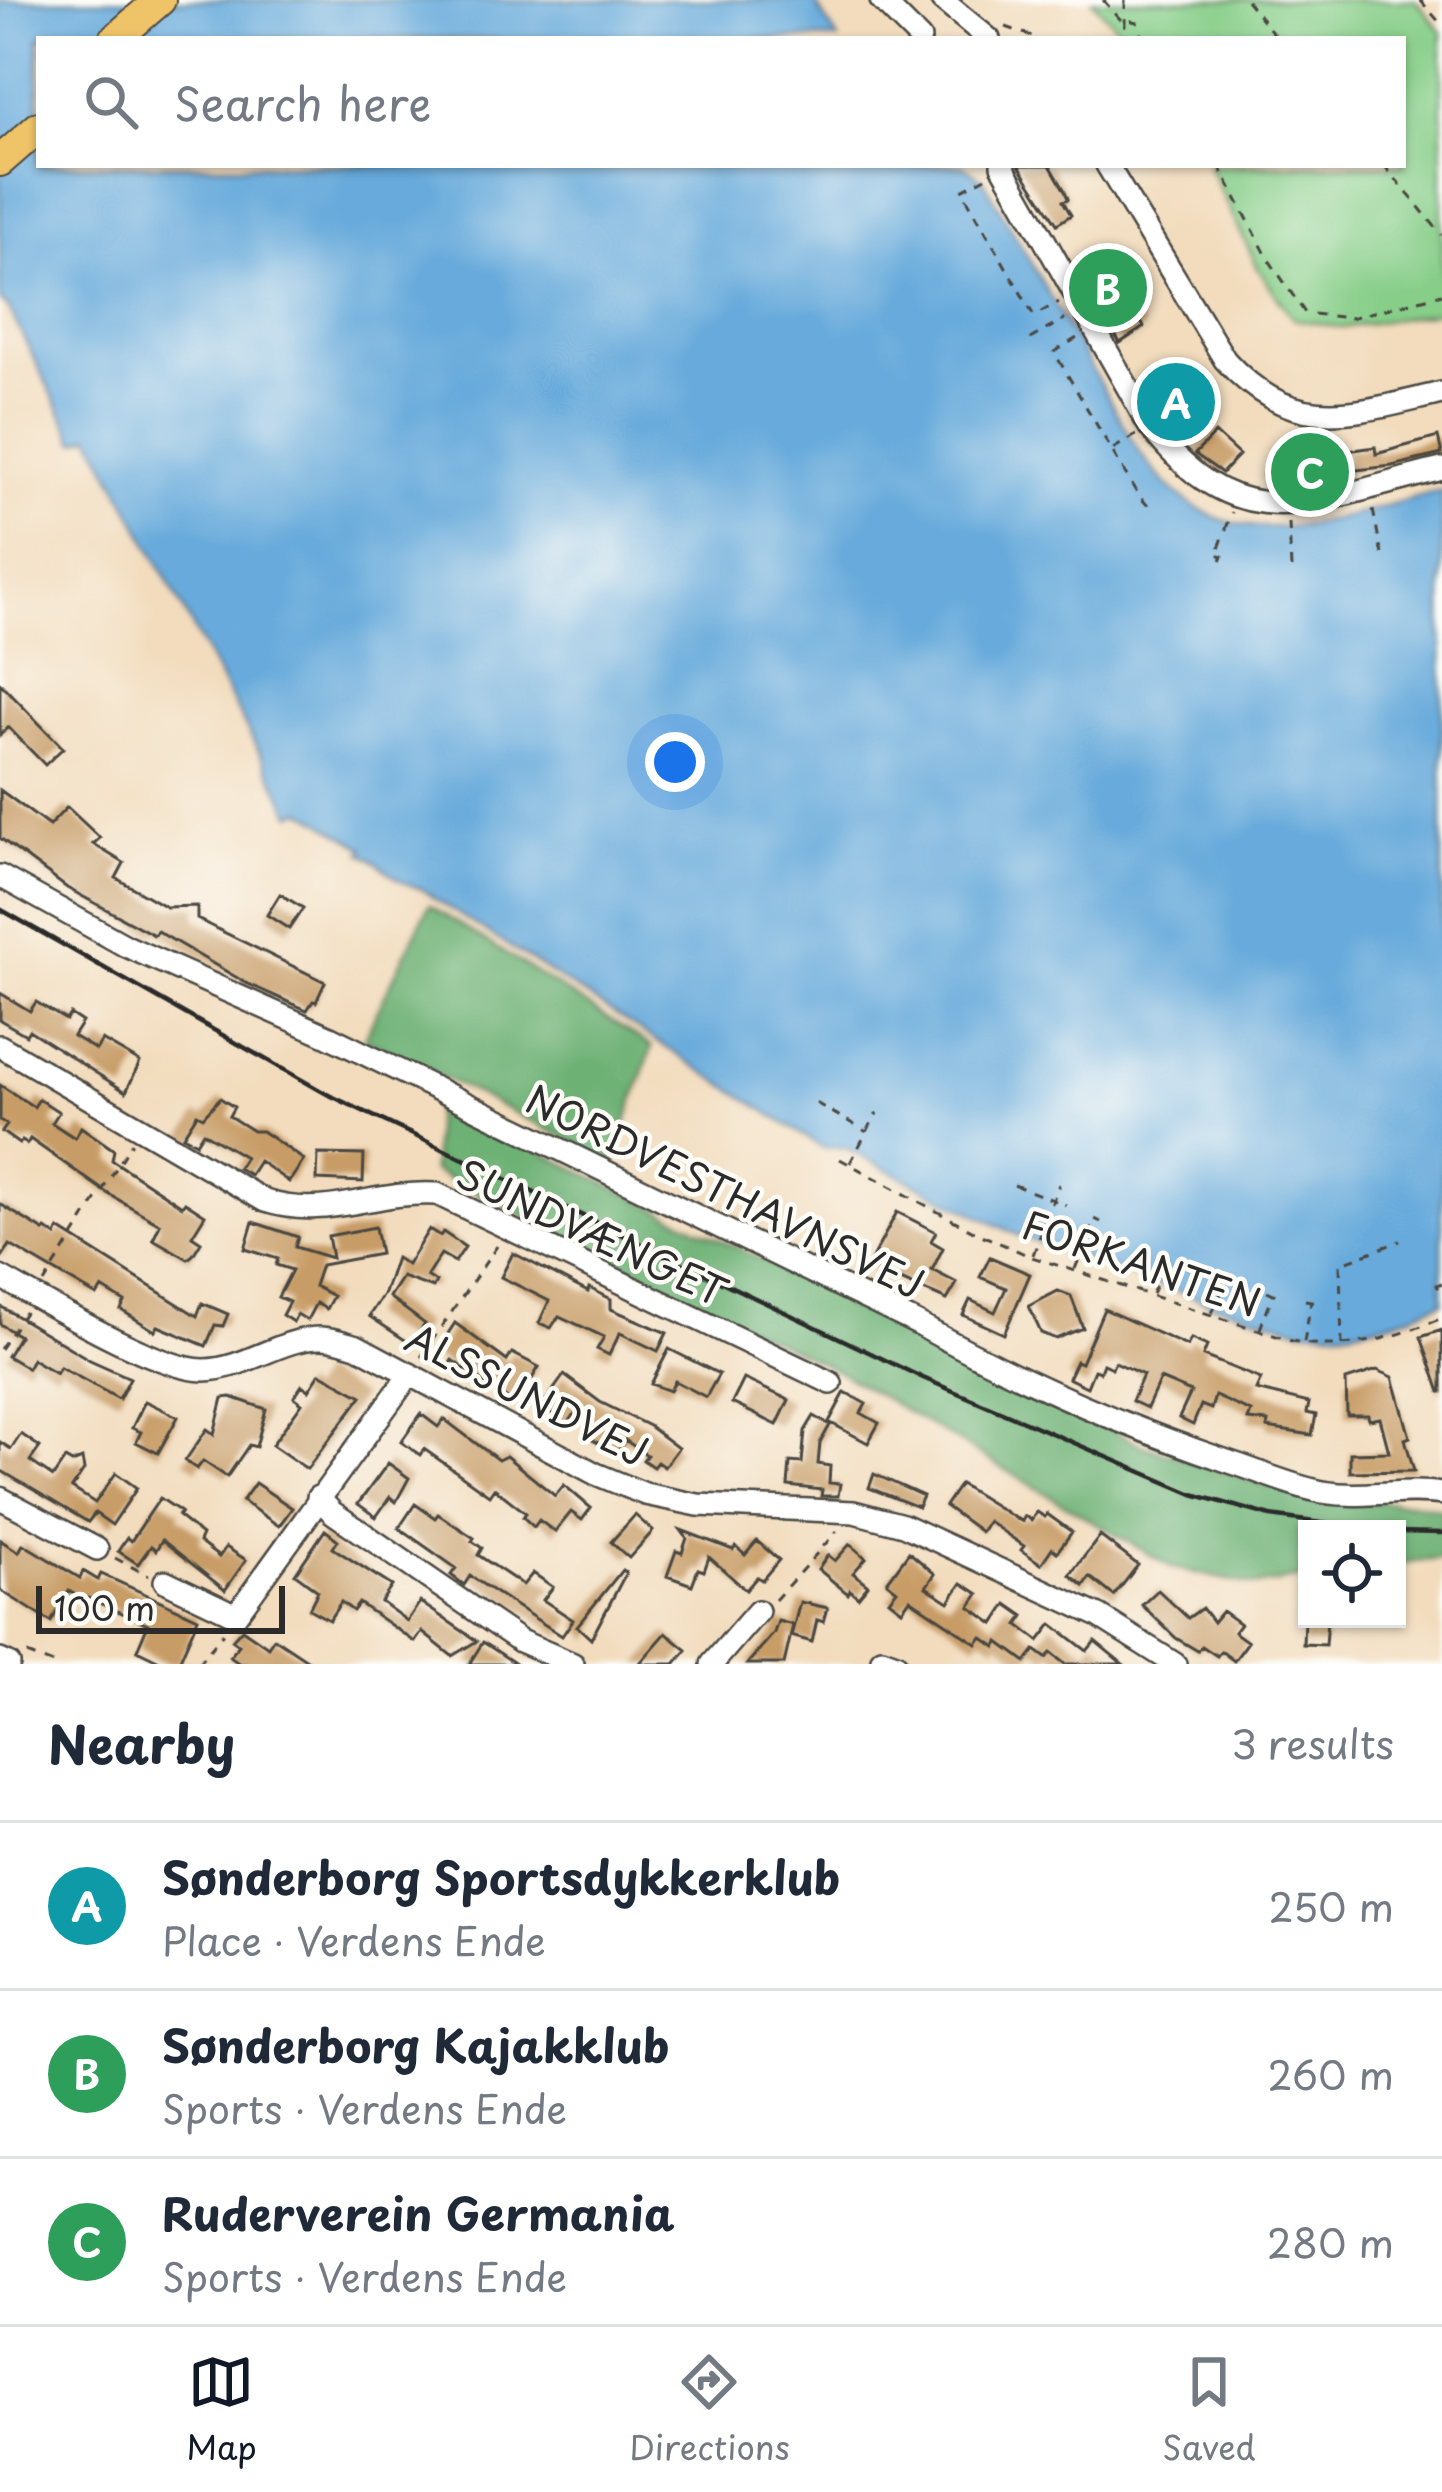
<!DOCTYPE html>
<meta charset="utf-8">
<style>
:root{--surface:#fff;--page:#f6f6f7;--text:#1f2937;--muted:#747a83;--line:#e0e1e3;--accent:#111827}
body{margin:0;font-family:"Playpen Sans",sans-serif;background:var(--page);color:var(--text)}
.controls{position:absolute;right:36px;bottom:36px;display:grid;overflow:hidden;border-radius:0px;box-shadow:0 3px 9px #0004}
.controls button{width:108px;height:108px;display:grid;place-items:center;padding:0;border:0;border-bottom:3px solid var(--line);background:var(--surface);color:var(--text);font:60px sans-serif}
.scale{position:absolute;left:36px;bottom:30px;width:249px;box-sizing:border-box;padding-left:12px;border:6px solid #2b2b2b;border-top:0;font-size:33px;line-height:42px;white-space:nowrap;color:#2b2b2b;-webkit-text-stroke:9px #fdfcf7;paint-order:stroke}
.you{position:absolute;left:675px;top:762px;width:42px;height:42px;margin:-30px;border:9px solid #fff;border-radius:50%;background:#1a73e8;box-shadow:0 0 0 18px #1a73e833}
.badge{display:grid;place-items:center;width:78px;height:78px;border-radius:50%;background:var(--accent);color:#fff;font-size:39px;font-weight:700}
.pin{position:absolute;translate:-50% -50%;border:6px solid #fff;box-shadow:0 3px 12px #0006}
.list{margin:0;padding:0;list-style:none}
h2{display:flex;justify-content:space-between;align-items:center;height:156px;margin:0;padding:0 48px;font-size:51px}
h2 small{font-size:39px;font-weight:400;color:var(--muted)}
.list li{display:grid;grid-template-columns:78px 1fr auto;gap:36px;align-items:center;box-sizing:border-box;height:168px;padding:0 48px;border-top:3px solid var(--line)}
.list b{display:block;font-size:45px;white-space:nowrap}
.list p{margin:0;font-size:39px;white-space:nowrap;color:var(--muted)}
.list em{font-size:39px;font-style:normal;color:var(--muted)}
.icon{flex:none;width:66px;height:66px;fill:none;stroke:currentColor;stroke-width:2;stroke-linecap:round;stroke-linejoin:round}
.map{position:relative;flex:none;width:1442px;height:1664px;overflow:hidden}
.search{position:absolute;background:var(--surface);box-shadow:0 3px 9px #0004;left:36px;right:36px;top:36px;height:132px;display:flex;align-items:center;gap:30px;box-sizing:border-box;padding:0 42px;border-radius:0px;color:var(--muted);font-size:45px}
.sheet{height:660px;background:var(--surface)}
nav{display:flex;justify-content:space-around;align-items:center;box-sizing:border-box;height:168px;border-top:3px solid var(--line);background:var(--surface);font-size:33px;color:var(--muted)}
nav a{display:grid;justify-items:center;gap:6px}
nav .on{color:var(--accent)}
.map>svg:first-child{display:block}
.green{fill:#87ce89;stroke:#597c5a;stroke-width:3}
.forest{fill:#6db175;stroke:#4c6e50;stroke-width:3}
.water{fill:#67aadb;stroke:#496a83;stroke-width:3}
.building{fill:#c79c66}
.lines{fill:none;stroke-linecap:round;stroke-linejoin:round}
.minor-casing{stroke:#494641;stroke-width:26}
.highway-casing{stroke:#494641;stroke-width:34}
.path{stroke:#494641;stroke-width:3;stroke-dasharray:9 9;stroke-linecap:butt}
.minor{stroke:#fff;stroke-width:21}
.highway{stroke:#efc469;stroke-width:30}
.rail{stroke:#2b2b2b;stroke-width:4.5}
.labels{text-anchor:middle;dominant-baseline:central;stroke-width:9;stroke-linejoin:round;paint-order:stroke}
.street-label{font-size:39px;fill:#2b2b2b;stroke:#fdfcf7}
</style>
<div class="map">
<svg width="1442" height="1664" viewBox="0 0 1442 1664">
<rect width="100%" height="100%" fill="#fdfcf7"/>
<filter id="ink" filterUnits="userSpaceOnUse"><feTurbulence type="fractalNoise" baseFrequency=".00833" numOctaves="2"/><feDisplacementMap in="SourceGraphic" scale="24" xChannelSelector="R" yChannelSelector="G"/><feConvolveMatrix kernelMatrix="1 2 1 2 8 2 1 2 1" color-interpolation-filters="sRGB"/></filter>
<filter id="wash" filterUnits="userSpaceOnUse"><feTurbulence type="fractalNoise" baseFrequency=".004" numOctaves="4" result="noise"/><feDisplacementMap in="SourceGraphic" scale="48" xChannelSelector="R" yChannelSelector="G"/><feGaussianBlur stdDeviation="2.7" result="paint"/><feColorMatrix in="noise" values="0 0 0 0 0 0 0 0 0 0 0 0 0 0 0 0 0 1.4 0 .05"/><feComposite in="paint" operator="in"/></filter>
<g filter="url(#wash)">
<rect width="100%" height="100%" fill="#f2dcbd"/>
<path class="green" d="M1092 0H1415L1442 32V311L1343 328 1293 319 1259 270 1208 165H1403V39H1128Z"/>
<path class="forest" d="M429 905 652 1047 613 1162 364 1038Z
M435 1100 1140 1444 1313 1500 1414 1503 1442 1509V1559L1397 1563V1529H1307V1577L1255 1586 1173 1568 841 1373 432 1171Z"/>
<path class="water" d="M0 0H813L838 39H39V165H962L983 179 1131 438C1215 574 1317 523 1442 490V1302L1393 1321 1350 1330 1302 1329 1208 1302 1019 1236 843 1147 823 1148 432 897C423 886 417 889 405 883 388 875 377 859 362 853L365 848 302 810 292 814 91 436 76 442 8 307 0 301Z"/>
<g id="blocks">
<path class="building" d="M1019 165H1050L1065 191 1068 199 1063 201 1071 215 1057 224Z
M1105 261 1144 327 1120 343 1104 315 1109 313 1086 271Z
M1180 374 1201 414 1172 429 1150 389Z
M1215 433 1239 455 1222 473 1195 454Z
M1438 437 1442 454 1392 466 1347 471 1349 478 1317 485 1265 487 1263 474 1348 461 1347 451 1375 447 1376 454Z
M0 683 63 748 45 765 8 727 0 735Z
M0 790 49 826 67 807 100 838 93 844 124 863 116 878 166 907 197 906V919L325 982 316 1002 313 1001 307 1010 246 983 157 931 154 935 67 888 0 838Z
M280 894 303 908 289 929 267 915Z
M0 993 30 1011 36 1002 66 1020 70 1014 82 1022 73 1036 96 1050 102 1040 140 1062 126 1092 29 1030 26 1035 0 1020Z
M0 1085 34 1107 39 1099 59 1112 52 1123 75 1138 81 1127 114 1150 112 1160 182 1206 185 1202 205 1215 192 1236 201 1242 193 1255 188 1259 153 1239 160 1224 107 1193 30 1139 27 1144 22 1141 19 1144 2 1132 7 1125 0 1120Z
M220 1098 234 1107 229 1116 253 1131H262L304 1160 289 1182 259 1161 250 1175 238 1168 245 1157 203 1132 196 1143 183 1136 197 1114 203 1117Z
M318 1154 364 1155 363 1182 317 1180Z
M0 1204 44 1231 46 1229 56 1236 59 1229 197 1316 202 1303 228 1314 223 1326 215 1325 206 1346 158 1326 155 1331 121 1310 125 1302 102 1288 97 1296 10 1245 0 1260Z
M897 1212 936 1232 931 1241 943 1248 932 1270 957 1283 947 1300 868 1266Z
M253 1222 298 1237 295 1247 332 1258 328 1236 375 1227 380 1254 321 1265 314 1286 333 1296 326 1309 316 1303 307 1320 297 1314 293 1322 282 1315 289 1302 278 1297 292 1270 276 1265 278 1259 245 1249Z
M429 1229 440 1236 443 1232 465 1247 455 1262 441 1254 427 1276 436 1282 433 1288 402 1277 389 1297 425 1324 411 1344 369 1316 384 1293 396 1258 407 1265Z
M513 1253 588 1292 589 1288 611 1299V1309L667 1333 658 1351 620 1333 609 1355 597 1349 604 1337 559 1316 551 1328 539 1323 549 1301 501 1277Z
M990 1257 1030 1274 1004 1334 963 1315 970 1300 995 1312 1006 1288 980 1277Z
M1058 1291 1071 1296 1083 1328 1056 1339 1041 1333 1029 1306Z
M0 1306 90 1360 130 1378 119 1399 60 1367 56 1373 32 1359 27 1368 7 1356 19 1336 0 1324Z
M1104 1309 1187 1346 1191 1339 1207 1346 1203 1356 1261 1379 1256 1390 1309 1403 1307 1413 1316 1415 1312 1435 1267 1428 1268 1422 1248 1420 1251 1412 1215 1396 1211 1409 1201 1405 1193 1425 1179 1418 1191 1392 1160 1379 1147 1408 1132 1401 1143 1375 1115 1362 1112 1368 1103 1364 1100 1372 1094 1370 1087 1387 1068 1378 1076 1361 1081 1363Z
M455 1323 507 1361 512 1353 539 1367 516 1405 452 1360 448 1366 433 1356Z
M1442 1330V1392H1440L1421 1337Z
M669 1349 719 1374 706 1397 675 1381 670 1391 651 1384Z
M1377 1370 1393 1377 1410 1437 1405 1439 1414 1471 1350 1472V1453L1389 1452 1380 1418 1369 1420 1368 1415H1347L1346 1380Z
M320 1373 362 1396 307 1469 272 1445 302 1403 294 1397 302 1385 309 1390Z
M564 1375 600 1402 649 1426 678 1448 664 1467 657 1462 653 1467 643 1460 647 1455 625 1440 617 1453 589 1438 594 1427 574 1415 568 1424 542 1406Z
M744 1379 789 1400 777 1425 732 1403Z
M845 1392 866 1404 861 1413 879 1423 868 1443 829 1422Z
M231 1397 266 1409 256 1447 249 1445 227 1477 203 1461 197 1469 185 1461 207 1429 214 1434 223 1398Z
M145 1401 178 1417 158 1453 136 1442 141 1432 132 1428Z
M421 1414 438 1427 444 1419 498 1460 506 1456 555 1496 564 1485 591 1508 582 1520 571 1512 555 1532 539 1520 534 1527 523 1517 526 1513 494 1488 489 1495 424 1449 420 1455 401 1442Z
M814 1416 830 1425 820 1443 818 1464 830 1466 829 1483 840 1484 838 1496H821L822 1490 788 1486 790 1462 802 1463 805 1431Z
M21 1434 40 1447 30 1461 53 1477 65 1459 72 1463 82 1459 84 1470 72 1488 95 1503 116 1473 137 1488 112 1525 95 1513 88 1522 0 1470V1442L11 1449Z
M388 1463 409 1478 396 1502 390 1497 376 1517 358 1504Z
M874 1474 923 1496 918 1507 869 1488Z
M255 1483 292 1508 279 1526 242 1501Z
M960 1484 1015 1518 1022 1521 1025 1516 1031 1520 1037 1512 1045 1517 1047 1514 1072 1532 1057 1552 1052 1548 1041 1564 1021 1550 1024 1546 988 1521 981 1532 945 1506Z
M160 1498 181 1512 178 1516 202 1535 199 1542 219 1557 226 1547 246 1560 225 1590 162 1540 156 1550 151 1546 138 1564 118 1551 127 1538 131 1541Z
M415 1504 435 1518 438 1514 474 1538 472 1541 482 1548 478 1555 523 1585 533 1573 553 1587 543 1600 573 1620 562 1636 470 1576 464 1585 451 1575 456 1568 399 1528Z
M635 1515 653 1531 629 1558 611 1542Z
M325 1530 338 1540 333 1548 392 1586 381 1602 407 1621 420 1602 477 1641 452 1656 422 1632 415 1642 359 1603 353 1611 341 1602 329 1620 309 1609 318 1591 295 1574Z
M681 1530 733 1550 736 1547 745 1555 757 1541 779 1560 762 1580 757 1577 746 1590 709 1557 704 1571 698 1569 692 1585 667 1576 676 1551 682 1553 687 1538Z
M1100 1536 1138 1565 1114 1596 1090 1577 1084 1586 1070 1575Z
M0 1540 19 1552 23 1544 80 1578 83 1571 98 1580 101 1574 198 1618 178 1664H166L137 1650 148 1624 88 1598 86 1601 69 1591 51 1622 0 1590Z
M850 1544 866 1558 853 1573 868 1585 858 1597 850 1590 848 1594 818 1569 828 1555 835 1561Z
M909 1552 935 1574 926 1587 949 1602 962 1583 979 1594 970 1607 994 1624 1007 1604 1024 1616 1018 1625 1039 1641 1052 1624 1087 1651 1095 1641 1123 1664H1065L1051 1653 1046 1658 1035 1650 1026 1662 999 1642 996 1647 982 1637 977 1644 910 1599 902 1610 889 1600 897 1590 887 1582Z
M622 1570 626 1573 591 1639 577 1626Z
M1158 1590 1188 1618 1202 1608 1213 1622 1222 1611 1240 1624 1234 1632 1248 1642 1234 1661 1221 1651 1217 1656 1202 1646 1198 1651 1176 1638 1142 1605Z
M800 1602 828 1608 824 1622 817 1620 812 1642 791 1636Z
M1304 1619H1327L1325 1645 1303 1644Z
M778 1621 793 1625 784 1664H747L774 1633Z
M242 1629 268 1647 274 1638 313 1664H240L230 1657 239 1645 232 1640Z
M666 1633 687 1650 675 1664H639Z
M483 1642 516 1664H469Z"/>
</g>
</g>
<g filter="url(#ink)">
<use href="#blocks" fill-opacity="0" stroke="#494641" stroke-width="3"/>
<g class="lines">
<g class="minor-casing">
<path id="minor" d="M881 0 920 39
M942 0 989 39
M1002 165 1150 427C1242 545 1317 499 1442 469
M1107 165 1225 360C1295 437 1353 413 1442 393
M0 876 126 946 328 1036 916 1323C1016 1379 1118 1424 1227 1461 1255 1470 1284 1483 1314 1490 1356 1501 1400 1487 1442 1494
M0 1046 265 1201C326 1221 374 1190 437 1194L831 1383
M0 1277C45 1302 157 1370 204 1370 246 1369 280 1338 321 1338 332 1338 346 1343 357 1346L596 1474 645 1494 698 1505 854 1512 903 1525 1099 1616 1175 1664
M318 1497 332 1512 520 1641 573 1664
M0 1498 97 1549
M165 1581 236 1615 410 1374
M882 1659 896 1664
M0 1660 9 1664
M712 1664 758 1611"/>
</g>
<g class="highway-casing">
<path id="highway" d="M115 39 160 0
M0 161 39 127"/>
</g>
<path class="path" d="M1103 0 1120 19 1137 22 1142 39
M1125 0V39
M1246 0 1278 39
M1420 0 1442 25
M1006 27 1040 39
M1219 165 1269 260 1305 313 1350 318 1442 294
M1384 165 1442 235
M986 177 962 190 1034 316 1059 302
M1077 338 1054 352 1138 495 1152 510
M1030 339 1065 319
M1113 449 1136 435
M1373 510 1382 555
M1289 523 1291 569
M1221 560 1223 556 1217 554 1232 512
M816 1103 867 1132
M840 1159 979 1234 1032 1257 1292 1341C1347 1352 1391 1339 1442 1318
M850 1163 877 1113
M1014 1185 1066 1205
M1033 1255 1059 1184
M1075 1269 1095 1219 1101 1222
M1222 1276 1234 1281
M44 1283 132 1143
M1442 1283 1437 1285 1442 1295
M1267 1291 1278 1296
M1152 1294 1168 1257
M1305 1300 1318 1302
M1212 1313 1228 1279
M1260 1329 1273 1294
M1304 1342 1311 1301
M1342 1346 1340 1264 1400 1241
M0 1349 26 1311
M421 1357 497 1246
M115 1558 149 1576
M775 1600 837 1531
M27 1654 53 1664
M198 1664 223 1633"/>
<use href="#minor" class="minor"/>
<use href="#highway" class="highway"/>
<path class="rail" d="M0 909 325 1093 923 1378 1193 1494 1271 1516 1364 1529
M1397 1532 1442 1533"/>
</g>
</g>
<g class="labels">
<g class="street-label">
<text transform="translate(726 1190) rotate(26)">NORDVESTHAVNSVEJ</text>
<text transform="translate(593 1231) rotate(25)">SUNDVÆNGET</text>
<text transform="translate(1142 1262) rotate(19)">FORKANTEN</text>
<text transform="translate(528 1393) rotate(27)">ALSSUNDVEJ</text>
</g>
</g>
</svg>
<div class="controls">
<button><svg class="icon" aria-label="locate" viewBox="0 0 24 24"><circle cx="12" cy="12" r="6"/><path d="M12 2v4M12 18v4M2 12h4M18 12h4"/></svg></button>
</div>
<div class="scale">100 m</div>
<div class="you"></div>
<div class="pin badge" style="left:1176px;top:402px;background:#0f9aa8">A</div>
<div class="pin badge" style="left:1108px;top:288px;background:#2e9e5b">B</div>
<div class="pin badge" style="left:1310px;top:472px;background:#2e9e5b">C</div>
<div class="search"><svg class="icon" aria-label="search" viewBox="0 0 24 24"><circle cx="10" cy="10" r="6"/><path d="M15 15l6 6"/></svg>Search here</div>
</div>
<section class="sheet">
<h2>Nearby<small>3 results</small></h2>
<ul class="list">
<li><span class="badge" style="background:#0f9aa8">A</span><div><b>Sønderborg Sportsdykkerklub</b><p>Place · Verdens Ende</p></div><em>250 m</em></li>
<li><span class="badge" style="background:#2e9e5b">B</span><div><b>Sønderborg Kajakklub</b><p>Sports · Verdens Ende</p></div><em>260 m</em></li>
<li><span class="badge" style="background:#2e9e5b">C</span><div><b>Ruderverein Germania</b><p>Sports · Verdens Ende</p></div><em>280 m</em></li>
</ul>
</section>
<nav>
<a class="on"><svg class="icon" aria-label="map" viewBox="0 0 24 24"><path d="M3 6l6-2 6 2 6-2v14l-6 2-6-2-6 2zM9 4v14M15 6v14"/></svg>Map</a>
<a><svg class="icon" aria-label="directions" viewBox="0 0 24 24"><path d="M12 3l9 9-9 9-9-9zM9 14v-3h6M13 9l2 2-2 2"/></svg>Directions</a>
<a><svg class="icon" aria-label="saved" viewBox="0 0 24 24"><path d="M7 4h10v16l-5-4-5 4z"/></svg>Saved</a>
</nav>
